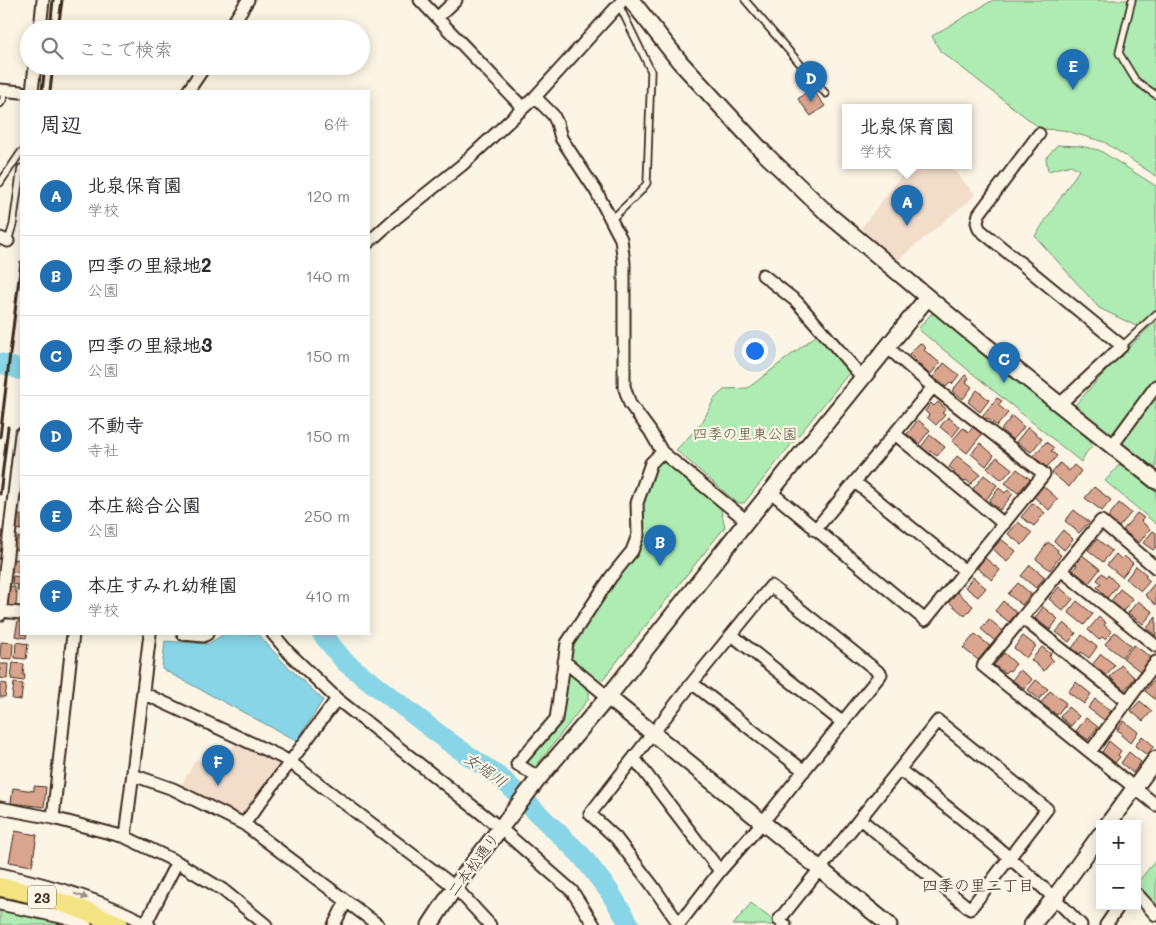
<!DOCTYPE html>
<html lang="ja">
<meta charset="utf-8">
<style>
:root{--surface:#fff;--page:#f7f7f7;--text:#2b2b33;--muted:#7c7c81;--line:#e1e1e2;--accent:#1f6fb2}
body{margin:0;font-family:Mali,"Klee One",sans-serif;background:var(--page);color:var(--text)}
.controls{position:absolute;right:15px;bottom:15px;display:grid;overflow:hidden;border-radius:0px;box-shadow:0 2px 12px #0003}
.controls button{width:45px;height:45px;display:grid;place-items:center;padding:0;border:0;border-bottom:1px solid var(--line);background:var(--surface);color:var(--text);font:25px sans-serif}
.you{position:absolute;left:754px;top:350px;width:18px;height:18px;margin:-12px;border:4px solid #fff;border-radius:50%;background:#1a73e8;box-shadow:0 0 0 8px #1a73e833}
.badge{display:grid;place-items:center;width:32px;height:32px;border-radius:50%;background:var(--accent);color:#fff;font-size:16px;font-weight:700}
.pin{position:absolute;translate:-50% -41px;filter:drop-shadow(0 1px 2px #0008)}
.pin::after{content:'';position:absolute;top:26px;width:18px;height:15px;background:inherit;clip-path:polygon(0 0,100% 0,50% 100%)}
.popup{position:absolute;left:842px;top:104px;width:130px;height:65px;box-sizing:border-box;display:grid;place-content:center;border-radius:0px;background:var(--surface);filter:drop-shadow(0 1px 4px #0005);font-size:16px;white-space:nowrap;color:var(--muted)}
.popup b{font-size:19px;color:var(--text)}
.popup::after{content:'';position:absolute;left:50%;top:100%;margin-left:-10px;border:10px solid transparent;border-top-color:var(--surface)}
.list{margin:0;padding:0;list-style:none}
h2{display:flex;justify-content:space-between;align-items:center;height:65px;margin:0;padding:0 20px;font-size:21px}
h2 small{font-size:16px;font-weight:400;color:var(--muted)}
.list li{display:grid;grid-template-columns:32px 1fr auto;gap:15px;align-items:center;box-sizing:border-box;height:80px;padding:0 20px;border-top:1px solid var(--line)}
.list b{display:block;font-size:19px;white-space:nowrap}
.list p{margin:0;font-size:16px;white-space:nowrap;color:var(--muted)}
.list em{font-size:16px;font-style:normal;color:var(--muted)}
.icon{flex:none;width:28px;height:28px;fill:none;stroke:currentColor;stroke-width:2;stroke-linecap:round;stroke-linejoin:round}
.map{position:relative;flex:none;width:1156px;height:925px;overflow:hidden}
.search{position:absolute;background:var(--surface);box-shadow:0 2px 12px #0003;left:20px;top:20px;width:350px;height:55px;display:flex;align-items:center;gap:12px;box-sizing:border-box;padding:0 18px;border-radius:28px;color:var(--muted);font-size:19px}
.panel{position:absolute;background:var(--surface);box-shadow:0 2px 12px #0003;left:20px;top:90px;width:350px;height:545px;border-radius:0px}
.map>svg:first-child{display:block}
.built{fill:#f2ddcb}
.green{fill:#aeecb3;stroke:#748b68}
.water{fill:#87d5e6;stroke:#699196}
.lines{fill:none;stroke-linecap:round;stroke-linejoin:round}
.river{stroke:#87d5e6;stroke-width:20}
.building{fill:#daa58f;stroke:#3b2a1e}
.lane-casing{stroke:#3b2a1e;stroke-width:9}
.street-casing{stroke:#3b2a1e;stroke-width:15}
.secondary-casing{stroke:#3b2a1e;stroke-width:19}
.primary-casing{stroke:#3b2a1e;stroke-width:21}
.lane{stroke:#fcf5e5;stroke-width:5.5}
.street{stroke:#fcf5e5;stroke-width:11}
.secondary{stroke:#fcf5e5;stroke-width:15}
.primary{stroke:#f4e382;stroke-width:18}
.rail{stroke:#3b2a1e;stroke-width:3}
.oneway{fill:#9c9082}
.labels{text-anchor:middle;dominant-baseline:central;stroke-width:4.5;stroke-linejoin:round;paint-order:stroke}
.shield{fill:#fcf5e5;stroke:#75675a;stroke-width:1}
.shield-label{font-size:14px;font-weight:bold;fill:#3b2a1e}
.park-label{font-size:15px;fill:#585a43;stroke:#fcf5e5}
.street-label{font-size:15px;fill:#3b2a1e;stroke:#fcf5e5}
.water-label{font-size:16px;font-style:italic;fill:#4e5550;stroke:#fcf5e5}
.neighbourhood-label{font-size:16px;fill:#3b2a1e;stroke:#fcf5e5}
</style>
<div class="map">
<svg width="1156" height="925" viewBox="0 0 1156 925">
<rect width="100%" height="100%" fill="#fcf5e5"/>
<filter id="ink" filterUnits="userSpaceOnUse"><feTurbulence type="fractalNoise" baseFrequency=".02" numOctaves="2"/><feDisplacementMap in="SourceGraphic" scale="10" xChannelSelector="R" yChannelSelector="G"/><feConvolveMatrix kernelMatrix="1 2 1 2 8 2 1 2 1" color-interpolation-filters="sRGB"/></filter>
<g filter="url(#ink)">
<path class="built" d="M910 165H949L976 195 897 261 861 228Z
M237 741 281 761V765L244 815 240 817 180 787 196 759 217 771Z"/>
<path class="green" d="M993 0H1156V176L1104 142 1063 130 1041 129 940 51 932 36Z
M1057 145 1080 146 1099 150 1156 186V311L1138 327 1099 308 1035 236 1079 170 1071 165 1048 171 1046 158Z
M931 314H939L1089 437 1092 447 1086 453 1081 462 918 329Z
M1156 321V469L1074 406 1116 360Z
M821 334 851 369 849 373 744 503H737L676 450 702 423 714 399 725 389 748 388 817 335Z
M663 460 720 506 725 527 599 684 569 659 570 646 617 575 635 556 641 504 654 466Z
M1119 465H1127L1156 488V524L1105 481Z
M570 673 589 689V698L533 770 523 764 560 717 564 678Z
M1156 860V909L1137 888V883Z
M751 903 779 925H733Z
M0 907 6 908 64 925H0Z"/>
<path class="water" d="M224 634H258L282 661 323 700 297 741 162 669 165 641 208 644Z"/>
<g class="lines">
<path class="river" d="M0 363 21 370
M322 634 345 662 449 742 502 779 581 855 609 891 630 925"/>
</g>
<path class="building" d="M811 88 825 106 811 116 798 99Z
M920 343 926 348 924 350 940 363 930 375 909 354Z
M944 363 959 375 952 384 950 383 946 387 933 377Z
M965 375 969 378 966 382 972 387 963 399 952 391Z
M977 390 989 400 980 412 968 402Z
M997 398 1002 401 998 405 1008 413 997 426 987 418 985 419 982 416Z
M938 402 946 409 942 413 945 415 936 425 927 417 929 415 925 411 931 403 934 406Z
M1012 416 1024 427 1013 440 1001 430Z
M948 417 960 427 952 437 940 427Z
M918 420 930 430 919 444 907 434Z
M973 427 982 434 967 453 952 441 963 428 969 432Z
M1028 427 1042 439 1031 452 1016 442Z
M930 435 945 447 937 456 930 451 928 453 921 447Z
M1046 442 1054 448 1051 451 1057 456 1046 468 1033 457Z
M980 443 994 455 986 466 971 454Z
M957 456 980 474 971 484 966 480 963 482 953 474 955 471 949 467Z
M997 457 1012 469 1002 480 987 468Z
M1060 463 1069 471 1074 465 1081 471 1069 487 1052 473Z
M1017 469 1030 479 1018 493 1005 483Z
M984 475 997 485 986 500 972 490Z
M1043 486 1058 499 1049 510 1034 497Z
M1094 487 1111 500 1102 511 1085 498Z
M999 488 1005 493 1008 490 1013 494 1000 510 989 501Z
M1033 503 1045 513 1034 526 1021 517Z
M1119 503 1131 513 1119 527 1107 518Z
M1074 510 1089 522 1079 533 1065 521Z
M1137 513 1144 518 1141 521 1150 529 1139 543 1123 530Z
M18 515H21V530L16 529Z
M1018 522 1032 533 1022 545 1008 534Z
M1063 530 1073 539 1064 550 1054 541Z
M1153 531 1156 533V547L1153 550 1143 543Z
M18 537 21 538V550L12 549 13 541H17Z
M1001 539 1016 551 1007 562 993 549Z
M1097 539 1112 551 1103 562 1088 550Z
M1048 542 1058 550 1057 552 1061 555 1050 570 1036 559Z
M1081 554 1100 569 1089 583 1073 570 1077 565 1074 563Z
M1116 554 1121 559 1124 556 1133 563 1122 577 1107 565Z
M985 558 1000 570 992 580 977 568Z
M12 559 21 560V573L10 572Z
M1030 565 1045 577 1036 588 1021 576Z
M1136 566 1147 575 1145 577 1150 581 1141 591 1126 579Z
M1102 573 1107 577 1108 575 1118 585 1107 598 1097 587 1101 583 1097 580Z
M13 576 21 577V590H17L18 585 12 584Z
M973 577 986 588 978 597 965 587Z
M1018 583 1031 594 1022 605 1008 594Z
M1155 583 1156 584V605L1145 595Z
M8 586 15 587V592H17L16 606 6 605Z
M1059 587 1073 599 1063 611 1049 599Z
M1120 589 1133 599 1123 611 1111 601Z
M957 592 973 606 965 616 949 602Z
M1003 601 1017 613 1009 622 995 611Z
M1077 601 1093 614 1084 625 1068 612Z
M1138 601 1153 612 1143 624 1128 613Z
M1043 607 1058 619 1050 630 1035 618Z
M1099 617 1106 623 1104 625 1112 632 1105 639 1102 637 1099 640 1088 630Z
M1156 617V636L1147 628Z
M989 619 1003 631 995 641 981 629Z
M18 621 21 622V634H27L26 638 15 636Z
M1064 623 1076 633 1069 642 1056 632Z
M1115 632 1131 646 1122 657 1105 644Z
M975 634 990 646 978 660 963 648Z
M1082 635 1097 647 1089 658 1081 652 1080 654 1072 648Z
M1023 636 1036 646 1026 658 1014 648Z
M1 642 13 643 12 659 0 658Z
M16 642 28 644 26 659 15 658Z
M1134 645 1152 658 1141 672 1123 658Z
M1042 647 1051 654 1049 656 1053 660 1044 671 1031 660Z
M1004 653 1016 664 1010 671 1008 670 1005 673 994 665Z
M1101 654 1115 665 1106 676 1092 665Z
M13 663 24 664 23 675H25L24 681 11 679Z
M0 664H8L7 679 0 678Z
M1121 665 1135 678 1124 690 1110 677Z
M1020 670 1032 679 1025 689 1012 680Z
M1036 680 1048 689 1039 699 1028 690Z
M1153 681 1156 684V700L1145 691Z
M1076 682 1091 694 1084 704 1068 692Z
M0 683 7 684 5 697H0Z
M14 683 23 684 21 700 12 699Z
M1050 691 1066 703 1057 715 1041 703Z
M1095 699 1111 711 1104 720 1088 708Z
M1140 701 1152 711 1143 721 1131 711Z
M1068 707 1079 716 1071 726 1060 717Z
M1086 718 1098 727 1088 740 1076 731Z
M1124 721 1138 732 1130 743 1121 735 1122 733 1117 730Z
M1142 736 1154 746 1147 755 1135 746Z
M1109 741 1121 751 1118 755 1120 757 1115 763 1102 752Z
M1129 752 1141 762 1133 773 1121 763Z
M34 786 46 787 44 807 11 803 13 788 34 791Z
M15 831 37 835 32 866 9 862Z"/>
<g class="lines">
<g class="lane-casing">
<path id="lane" d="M745 0 826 94
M1132 0 1119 53 1136 81 1156 95
M0 104 3 100 4 91
M0 183 21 152
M612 219 641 191 647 183 651 71 619 5
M8 241 13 225 21 168
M1122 346 1156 314"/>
</g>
<g class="street-casing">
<path id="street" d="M420 0 523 108
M437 18 456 0
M40 29 43 0
M229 29 248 0
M0 90 21 92
M32 91 35 66
M188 91 205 66
M535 97 553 115 557 123 561 138 596 191 621 239 624 263V386L630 404 650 431 662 452 747 521
M1039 134 979 214 977 222 979 229 1122 346 1060 404
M0 238 8 241
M369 242 391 222 462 165 535 97 623 0
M763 275 797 302 862 377
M895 434 1004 524
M1112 446 1156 386
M855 482 965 571
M771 492 925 620 1044 474 933 387 887 347
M815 530 933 387
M1156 568 1101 521 983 666 1156 805
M1061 570 1156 646
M771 586 881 674 762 823 720 871 679 924 652 885 616 838 590 814 692 683Z
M1 611 21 613
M0 615 21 434
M1022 618 1127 701
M183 634 203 636 207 634
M273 634 289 653 337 699 500 828 572 891 594 925
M732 635 843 723
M564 661 608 697
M692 683 804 771
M143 693 279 756 290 762 455 887 490 925
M1090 752 1156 662
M634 758 720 871
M900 770C962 819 1026 867 1081 925
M133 775 173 789 244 824 378 925
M539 778 517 764 556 719 567 643 611 577 632 551 638 535 637 503 651 463 662 452
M0 808 53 818 125 837 177 862 223 890 266 925
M53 818 73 634
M244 824 337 699
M125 837 150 634
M0 874C51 885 103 900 149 925
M1137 894 1156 915
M0 904 66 918 86 925
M146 923 177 862
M334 925 346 901
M785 925 779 920 938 721 1047 809 970 909 860 819
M1106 925 1119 906"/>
</g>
<g class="secondary-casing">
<path id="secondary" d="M631 0 680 62 764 153 829 215 985 345 1156 481
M608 697 889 925
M1108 824 1156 759
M430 925 455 887 539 778 608 697 747 521 927 298
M1032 925 1055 897 1100 835"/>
</g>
<g class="primary-casing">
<path id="primary" d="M0 887C40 894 81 908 119 925"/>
</g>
<use href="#lane" class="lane"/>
<use href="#street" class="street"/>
<use href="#secondary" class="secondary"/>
<use href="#primary" class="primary"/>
<path class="rail" d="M50 29 53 0
M58 29 62 0
M42 91 45 66
M50 91 53 66
M0 437 21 262
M0 494 8 427"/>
</g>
<defs><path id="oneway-solid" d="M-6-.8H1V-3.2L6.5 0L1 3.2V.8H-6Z" transform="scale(1.25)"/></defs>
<use class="oneway" href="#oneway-solid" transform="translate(81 896) rotate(19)"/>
</g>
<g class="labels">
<rect class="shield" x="28" y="885.5" width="28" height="23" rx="4"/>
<g class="shield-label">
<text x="42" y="897">23</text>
</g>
<g class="park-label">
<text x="745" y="433">四季の里東公園</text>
</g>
<g class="street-label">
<text transform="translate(473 864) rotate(-53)">二本松通り</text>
</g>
<g class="water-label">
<text transform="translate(486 769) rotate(36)">女堀川</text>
</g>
<g class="neighbourhood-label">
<text x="978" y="884">四季の里二丁目</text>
</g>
</g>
</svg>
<div class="controls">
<button>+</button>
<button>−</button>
</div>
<div class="you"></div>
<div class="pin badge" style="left:907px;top:226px">A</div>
<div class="popup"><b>北泉保育園</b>学校</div>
<div class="pin badge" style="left:660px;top:566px">B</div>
<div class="pin badge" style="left:1004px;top:383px">C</div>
<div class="pin badge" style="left:811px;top:102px">D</div>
<div class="pin badge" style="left:1073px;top:90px">E</div>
<div class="pin badge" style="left:218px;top:786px">F</div>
<div class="search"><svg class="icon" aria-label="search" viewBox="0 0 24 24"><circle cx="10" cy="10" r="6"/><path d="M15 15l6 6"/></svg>ここで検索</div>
<section class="panel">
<h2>周辺<small>6件</small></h2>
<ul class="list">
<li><span class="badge">A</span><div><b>北泉保育園</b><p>学校</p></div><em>120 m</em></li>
<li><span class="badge">B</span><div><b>四季の里緑地2</b><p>公園</p></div><em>140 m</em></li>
<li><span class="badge">C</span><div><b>四季の里緑地3</b><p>公園</p></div><em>150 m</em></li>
<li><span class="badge">D</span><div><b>不動寺</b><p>寺社</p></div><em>150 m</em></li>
<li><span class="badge">E</span><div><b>本庄総合公園</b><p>公園</p></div><em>250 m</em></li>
<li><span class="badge">F</span><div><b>本庄すみれ幼稚園</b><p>学校</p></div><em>410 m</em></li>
</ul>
</section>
</div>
